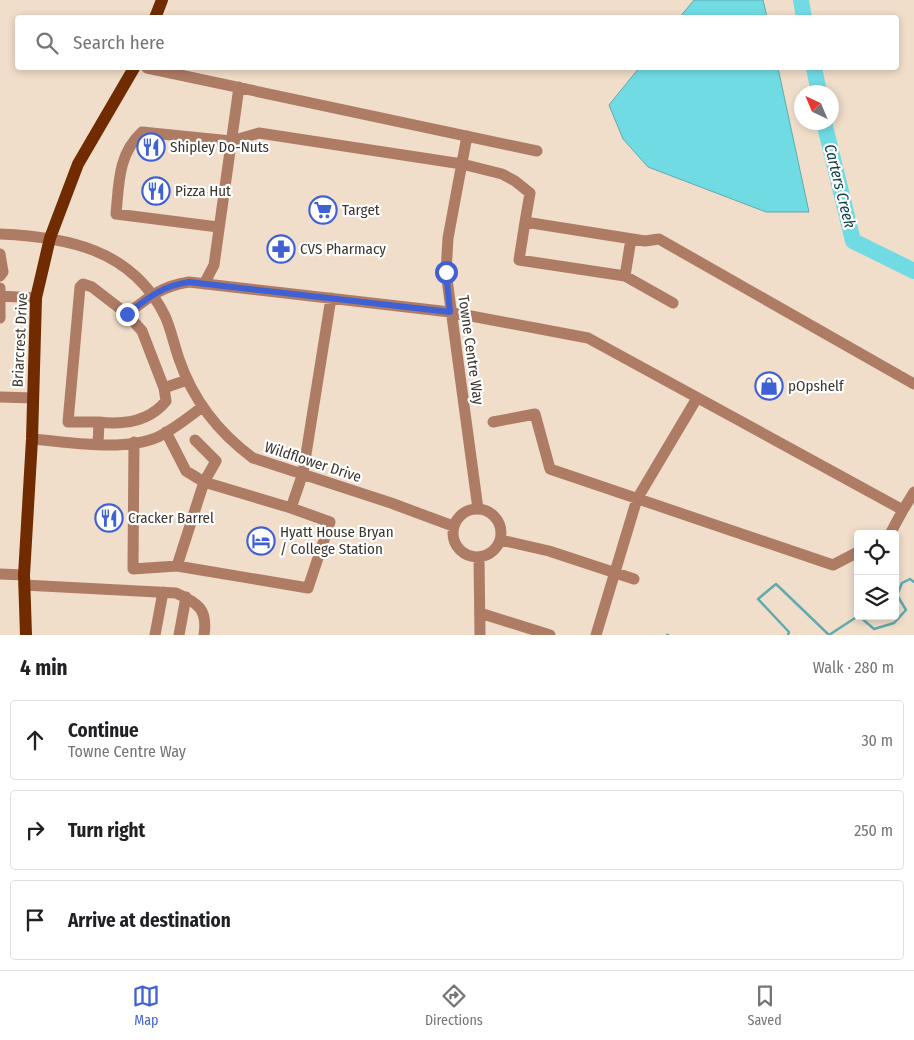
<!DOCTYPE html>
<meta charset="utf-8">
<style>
:root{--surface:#fff;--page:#f2f2f2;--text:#202124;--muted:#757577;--line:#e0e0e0;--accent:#4061d4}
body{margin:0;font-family:"Fira Sans Condensed",sans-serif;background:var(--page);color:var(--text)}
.controls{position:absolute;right:15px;bottom:15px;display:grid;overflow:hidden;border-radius:5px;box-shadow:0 2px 8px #0003}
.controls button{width:45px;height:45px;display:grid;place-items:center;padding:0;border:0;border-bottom:1px solid var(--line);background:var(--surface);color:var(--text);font:25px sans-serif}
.compass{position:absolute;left:794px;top:85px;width:45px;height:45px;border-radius:50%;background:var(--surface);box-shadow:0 2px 8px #0003;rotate:316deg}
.stop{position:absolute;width:15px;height:15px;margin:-11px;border:4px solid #4061d4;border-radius:50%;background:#fff}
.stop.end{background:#4061d4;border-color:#fff;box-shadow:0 1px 5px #0008}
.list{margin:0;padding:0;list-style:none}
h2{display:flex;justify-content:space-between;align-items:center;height:65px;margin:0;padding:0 20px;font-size:21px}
h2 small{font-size:16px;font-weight:400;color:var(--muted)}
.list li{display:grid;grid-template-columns:32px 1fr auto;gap:15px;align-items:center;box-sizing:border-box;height:80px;margin:0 10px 10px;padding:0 10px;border:1px solid var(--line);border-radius:5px}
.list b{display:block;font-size:19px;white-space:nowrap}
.list p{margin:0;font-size:16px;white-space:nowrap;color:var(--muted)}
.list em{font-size:16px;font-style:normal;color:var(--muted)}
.icon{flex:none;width:28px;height:28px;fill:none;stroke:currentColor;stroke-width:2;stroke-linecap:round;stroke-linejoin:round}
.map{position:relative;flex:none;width:914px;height:635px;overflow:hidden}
.search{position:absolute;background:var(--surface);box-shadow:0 2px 8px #0003;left:15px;right:15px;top:15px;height:55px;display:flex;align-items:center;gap:12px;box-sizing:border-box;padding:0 18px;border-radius:5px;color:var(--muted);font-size:19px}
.sheet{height:335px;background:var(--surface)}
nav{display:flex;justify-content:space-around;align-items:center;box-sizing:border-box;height:70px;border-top:1px solid var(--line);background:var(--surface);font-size:14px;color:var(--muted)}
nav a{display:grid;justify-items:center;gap:2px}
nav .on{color:var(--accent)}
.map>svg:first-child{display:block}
.water{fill:#71dbe4;stroke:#61aaad}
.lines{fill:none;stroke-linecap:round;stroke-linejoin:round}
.stream{stroke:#61aaad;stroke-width:2.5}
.river{stroke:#71dbe4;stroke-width:16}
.minor{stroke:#ae7c65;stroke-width:11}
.major{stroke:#702c00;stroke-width:12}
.route{stroke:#4061d4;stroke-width:6}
.labels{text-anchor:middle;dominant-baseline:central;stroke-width:4.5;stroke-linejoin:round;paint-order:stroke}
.poi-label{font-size:15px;fill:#3d362e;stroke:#fff;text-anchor:start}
.street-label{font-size:15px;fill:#3d362e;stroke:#fff}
.water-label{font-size:16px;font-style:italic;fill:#104246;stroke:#fff}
</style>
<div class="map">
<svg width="914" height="635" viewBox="0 0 914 635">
<rect width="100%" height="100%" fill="#f0ddca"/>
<path class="water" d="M694 0H763L767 17H680Z
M639 68H778L809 212H766L648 167 623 139 609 105Z"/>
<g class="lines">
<path class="stream" d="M859 616 874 629 894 623 906 610 897 595 902 583 910 579 914 582
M667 635H668
M788 635 789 632 758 599 776 584 829 635 858 616"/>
<path class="river" d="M801 0 804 18
M814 68 819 92
M824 122 853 241 914 271"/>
<path class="minor" d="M147 68 537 151
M467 136 448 238 446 272 478 509
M525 222 519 260 625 276 673 303
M218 227 116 214C119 183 118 154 142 132L231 141 259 133 462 164 502 174 515 181 530 193 525 222 645 241 659 239 914 384
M0 234C67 237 132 249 165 316 171 329 174 345 179 359 193 400 219 433 253 458L391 503 453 526
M0 254 3 272 0 276
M625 276 631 239
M204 284 214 265 239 87
M0 288V318
M0 296 36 298
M127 314 142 331 164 388
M0 397 33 398
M99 422C124 425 149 422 166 401L164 388 187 380
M493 422 535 414 550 469 833 565 858 552
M32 439C68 442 124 452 158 437 174 429 188 418 202 407
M195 440 216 461 204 482 291 508 303 473 331 298
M134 442 133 569 177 566 204 482 186 471 166 432
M98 444 99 422H68L80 287 83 284 92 287 127 314C149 297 162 286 189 282L450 312 588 338 903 510 890 534
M453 533a24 24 0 1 1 48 0a24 24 0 1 1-48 0Z
M903 510 914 492
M501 540 549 551 634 579
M479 557 480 635
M177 566 308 588 330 522 291 508
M0 574 24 575
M24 585 176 593C198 603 208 609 204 635
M480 613 550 635
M155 635 163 592
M179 635 186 597
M596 635 637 499 697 398"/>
<path class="major" d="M155 18 162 0
M26 635 24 575 32 439 36 298 50 238 78 164 134 68"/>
</g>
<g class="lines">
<path class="route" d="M127 314C149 297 162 286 189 282L450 312 446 272"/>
</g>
<defs>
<g id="restaurant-ring" transform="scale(1.4375)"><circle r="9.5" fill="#fff" stroke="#4061d4" stroke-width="1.5"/><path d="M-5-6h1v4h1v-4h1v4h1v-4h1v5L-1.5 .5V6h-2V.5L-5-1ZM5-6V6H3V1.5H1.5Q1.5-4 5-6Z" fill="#4061d4"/></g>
<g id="supermarket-ring" transform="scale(1.4375)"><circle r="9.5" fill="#fff" stroke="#4061d4" stroke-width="1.5"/><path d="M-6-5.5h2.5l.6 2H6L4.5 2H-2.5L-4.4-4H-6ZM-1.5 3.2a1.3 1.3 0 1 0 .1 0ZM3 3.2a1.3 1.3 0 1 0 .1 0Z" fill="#4061d4"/></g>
<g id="pharmacy-ring" transform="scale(1.4375)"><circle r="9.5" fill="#fff" stroke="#4061d4" stroke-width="1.5"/><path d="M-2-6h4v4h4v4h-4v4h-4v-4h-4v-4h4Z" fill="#4061d4"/></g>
<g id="shop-ring" transform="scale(1.4375)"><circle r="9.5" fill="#fff" stroke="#4061d4" stroke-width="1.5"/><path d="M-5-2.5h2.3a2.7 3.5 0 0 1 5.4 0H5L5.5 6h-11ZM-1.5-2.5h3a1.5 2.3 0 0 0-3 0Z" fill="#4061d4"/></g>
<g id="hotel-ring" transform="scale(1.4375)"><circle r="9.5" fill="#fff" stroke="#4061d4" stroke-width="1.5"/><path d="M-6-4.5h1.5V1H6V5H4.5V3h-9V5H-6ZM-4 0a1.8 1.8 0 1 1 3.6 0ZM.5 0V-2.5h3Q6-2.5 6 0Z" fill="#4061d4"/></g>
</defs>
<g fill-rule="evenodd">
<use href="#restaurant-ring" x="151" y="147"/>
<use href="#restaurant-ring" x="156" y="191"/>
<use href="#supermarket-ring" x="323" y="210"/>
<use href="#pharmacy-ring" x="281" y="249"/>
<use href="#shop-ring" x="769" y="386"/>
<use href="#restaurant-ring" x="109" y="518"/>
<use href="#hotel-ring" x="261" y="541"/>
</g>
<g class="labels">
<g class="poi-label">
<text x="170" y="147">Shipley Do-Nuts</text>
<text x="175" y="191">Pizza Hut</text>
<text x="342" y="210">Target</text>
<text x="300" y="249">CVS Pharmacy</text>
<text x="788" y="386">pOpshelf</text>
<text x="128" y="518">Cracker Barrel</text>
<text x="280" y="532">Hyatt House Bryan<tspan x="280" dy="17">/ College Station</tspan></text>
</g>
<g class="street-label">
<text transform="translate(20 340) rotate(-87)">Briarcrest Drive</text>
<text transform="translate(471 350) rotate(82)">Towne Centre Way</text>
<text transform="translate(313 462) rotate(18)">Wildflower Drive</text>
</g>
<g class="water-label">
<text transform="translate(840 186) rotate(76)">Carters Creek</text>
</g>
</g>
</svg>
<div class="controls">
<button><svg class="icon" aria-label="locate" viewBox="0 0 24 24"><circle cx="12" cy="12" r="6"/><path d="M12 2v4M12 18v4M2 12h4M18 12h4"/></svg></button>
<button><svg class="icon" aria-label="layers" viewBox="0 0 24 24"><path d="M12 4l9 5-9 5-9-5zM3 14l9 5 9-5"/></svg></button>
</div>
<svg class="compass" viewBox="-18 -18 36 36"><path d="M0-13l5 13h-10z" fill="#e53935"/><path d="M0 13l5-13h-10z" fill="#757577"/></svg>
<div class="stop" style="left:446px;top:272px"></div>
<div class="stop end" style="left:127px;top:314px"></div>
<div class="search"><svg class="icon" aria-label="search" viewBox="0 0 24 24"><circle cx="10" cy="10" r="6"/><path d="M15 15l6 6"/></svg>Search here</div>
</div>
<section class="sheet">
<h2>4 min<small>Walk · 280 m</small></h2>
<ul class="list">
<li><svg class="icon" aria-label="ahead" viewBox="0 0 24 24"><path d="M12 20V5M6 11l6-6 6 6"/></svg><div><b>Continue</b><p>Towne Centre Way</p></div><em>30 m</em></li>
<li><svg class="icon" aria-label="right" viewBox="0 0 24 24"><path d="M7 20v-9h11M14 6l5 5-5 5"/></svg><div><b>Turn right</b></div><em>250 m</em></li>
<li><svg class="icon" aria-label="arrive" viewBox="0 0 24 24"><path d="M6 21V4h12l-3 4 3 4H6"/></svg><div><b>Arrive at destination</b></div></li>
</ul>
</section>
<nav>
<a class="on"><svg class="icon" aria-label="map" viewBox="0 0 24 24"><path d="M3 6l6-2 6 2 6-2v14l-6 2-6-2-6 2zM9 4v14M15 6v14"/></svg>Map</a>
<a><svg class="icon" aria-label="directions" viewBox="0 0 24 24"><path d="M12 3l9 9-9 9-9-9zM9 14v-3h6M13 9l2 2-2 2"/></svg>Directions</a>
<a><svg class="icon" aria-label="saved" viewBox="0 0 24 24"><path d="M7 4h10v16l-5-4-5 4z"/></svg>Saved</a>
</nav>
